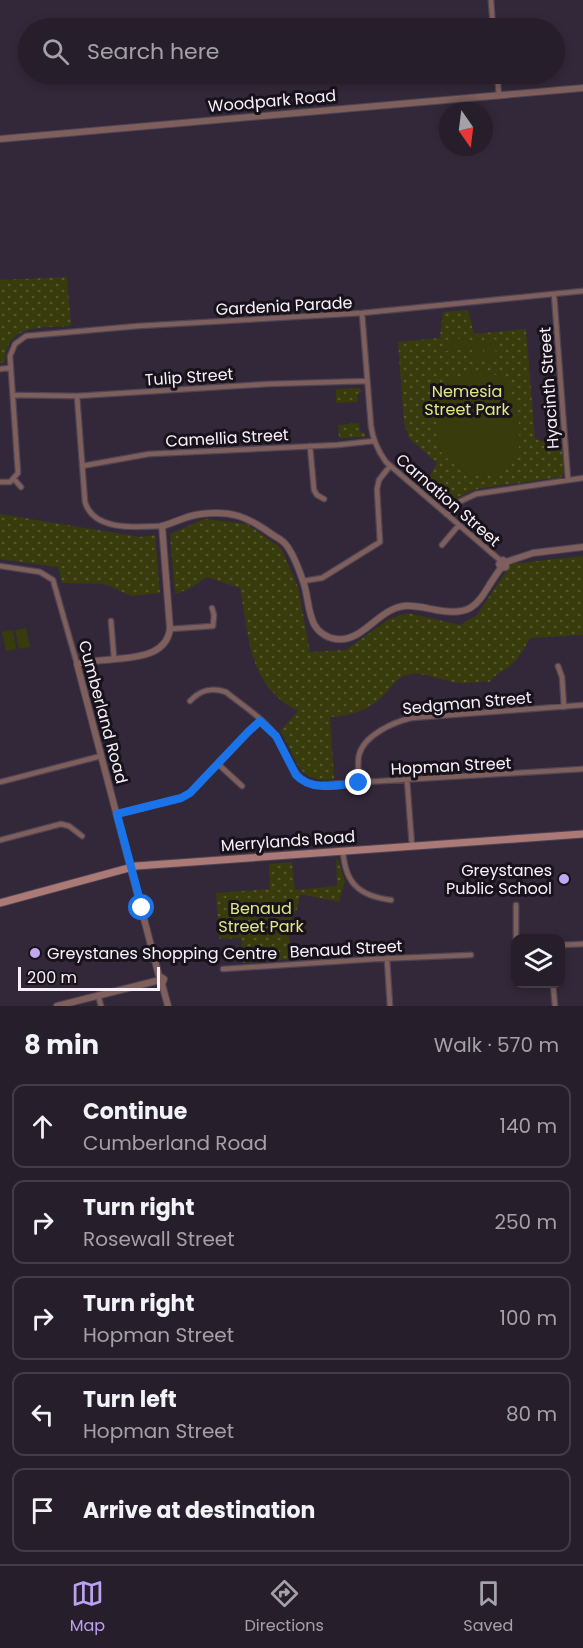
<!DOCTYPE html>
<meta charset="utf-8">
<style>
:root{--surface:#261e2b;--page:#2e2733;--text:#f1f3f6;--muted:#a4a2a9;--line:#423c47;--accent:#bca0f2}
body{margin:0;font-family:Poppins,sans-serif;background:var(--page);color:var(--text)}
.controls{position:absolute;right:18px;bottom:18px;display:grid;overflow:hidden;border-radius:12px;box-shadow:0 3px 9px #0003}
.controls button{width:54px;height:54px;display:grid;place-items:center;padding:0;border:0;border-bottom:2px solid var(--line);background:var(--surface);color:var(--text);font:30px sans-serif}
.compass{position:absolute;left:439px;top:102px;width:54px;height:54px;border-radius:50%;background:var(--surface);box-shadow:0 3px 9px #0003;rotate:166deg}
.scale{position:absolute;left:18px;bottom:15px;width:142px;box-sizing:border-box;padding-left:6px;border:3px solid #f8f1fc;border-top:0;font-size:16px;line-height:21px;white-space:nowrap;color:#f8f1fc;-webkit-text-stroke:4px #18131b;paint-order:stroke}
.stop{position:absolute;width:18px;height:18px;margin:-14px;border:4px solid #1a73e8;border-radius:50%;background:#fff}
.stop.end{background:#1a73e8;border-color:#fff;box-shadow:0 2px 6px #0008}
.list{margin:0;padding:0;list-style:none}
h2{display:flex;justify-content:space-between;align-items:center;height:78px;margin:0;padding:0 24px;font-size:26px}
h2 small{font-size:20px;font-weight:400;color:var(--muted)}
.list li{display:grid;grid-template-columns:39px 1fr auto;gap:18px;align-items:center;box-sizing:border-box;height:84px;margin:0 12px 12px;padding:0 12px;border:2px solid var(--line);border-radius:12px}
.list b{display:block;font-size:22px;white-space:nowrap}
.list p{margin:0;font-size:20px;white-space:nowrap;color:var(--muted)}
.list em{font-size:20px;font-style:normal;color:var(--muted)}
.icon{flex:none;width:33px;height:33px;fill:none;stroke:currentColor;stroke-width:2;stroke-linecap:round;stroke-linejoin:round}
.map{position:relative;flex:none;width:583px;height:1006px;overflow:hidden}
.search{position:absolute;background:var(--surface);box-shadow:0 3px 9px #0003;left:18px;right:18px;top:18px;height:66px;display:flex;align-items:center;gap:15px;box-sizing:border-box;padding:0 21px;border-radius:33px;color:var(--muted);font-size:22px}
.sheet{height:558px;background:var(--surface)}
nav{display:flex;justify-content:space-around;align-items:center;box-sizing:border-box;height:84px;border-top:2px solid var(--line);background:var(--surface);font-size:16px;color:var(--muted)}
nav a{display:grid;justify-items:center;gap:3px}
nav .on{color:var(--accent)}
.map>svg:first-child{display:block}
.grass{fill:url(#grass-dots)}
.garden{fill:#383b0c}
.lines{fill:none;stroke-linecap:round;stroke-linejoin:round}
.minor-casing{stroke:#4f4454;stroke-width:7}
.tertiary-casing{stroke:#4f4454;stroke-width:8}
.secondary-casing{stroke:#4f4454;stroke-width:9}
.minor{stroke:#7e5f5c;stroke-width:4.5}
.tertiary{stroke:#7e5f5c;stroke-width:6}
.secondary{stroke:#ab7a76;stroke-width:7}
.route{stroke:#1a73e8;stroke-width:8}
.poi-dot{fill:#c2a8f2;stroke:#18131b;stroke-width:2}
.labels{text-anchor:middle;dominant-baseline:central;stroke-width:6;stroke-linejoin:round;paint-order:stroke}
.street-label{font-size:16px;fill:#f8f1fc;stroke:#18131b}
.park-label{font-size:16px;fill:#dfe886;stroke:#18131b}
.poi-label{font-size:16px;fill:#f8f1fc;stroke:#18131b;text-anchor:end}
</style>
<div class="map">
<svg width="583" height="1006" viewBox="0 0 583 1006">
<defs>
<pattern id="grass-dots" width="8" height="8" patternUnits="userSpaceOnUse" patternTransform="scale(1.5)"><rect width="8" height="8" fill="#383b0c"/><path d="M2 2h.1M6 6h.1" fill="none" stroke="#565830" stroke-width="1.8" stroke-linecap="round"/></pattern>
</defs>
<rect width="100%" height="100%" fill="#332839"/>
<path class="grass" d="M67 277 71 326C44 328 6 323 5 361L0 364V280Z
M468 310 474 334 526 329 535 439 562 446 564 474 561 477 482 488 470 491 445 506 424 487 437 463 409 438 404 423 398 342 440 338 443 312Z
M360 388 362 392 357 394 358 402 336 403V389Z
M359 423 360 432 365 433V437L339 438 338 425Z
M0 514 140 537 155 535 160 593 131 596 105 584 62 583 58 567 0 559Z
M204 519 247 524 281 548 298 587 310 652 346 650 389 619 408 613 460 625 477 615 511 564 583 556V635L530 638C524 649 519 659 509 667 502 672 495 674 490 682 480 681 472 683 463 683 442 683 418 666 400 678 394 682 389 690 384 695 371 709 349 717 330 717L334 779C294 783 298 758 280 731L298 711C247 684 250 639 240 588L207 577 189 589 175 594 170 534Z
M336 858 338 860 345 881 339 902 300 894 297 909 288 924 291 959 243 963 241 938 219 939 216 893 270 889 269 864 292 862 295 890 337 886Z"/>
<path class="garden" d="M467 338 468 349 446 351 445 340Z
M482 339 484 361 473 362 471 340Z
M484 339H495L496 360 485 361Z
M474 372C480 373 488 372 493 374 521 383 522 437 517 460 495 477 472 483 451 462 448 459 443 455 441 452 437 442 437 430 436 420 436 408 435 398 442 388 449 377 462 376 474 372Z
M26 628 30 647 19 649 15 630Z
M13 630 16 649 6 651 2 632Z"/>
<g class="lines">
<g class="minor-casing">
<path id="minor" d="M491 0 493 28
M497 74 499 95
M554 294 568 480
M362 313 371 426C373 440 378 451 386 462L501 561
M0 369 10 368
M13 395 77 396 268 384 367 381
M77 396 85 502C94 532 137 527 162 526
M310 446 314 490 317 495 324 499
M82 466 149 454 337 445 374 441
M14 479 21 487
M0 482H10L18 473 10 356 15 344 26 336 138 326 362 313 583 291
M446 514 461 501 476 494 583 478
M442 545 458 526
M0 566 40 572 53 580 77 664
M303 581 322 578 380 542 377 489 379 480 390 466
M111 621 114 658
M170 629 213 626 214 615 212 608
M558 666 562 677 564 707
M190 701C200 690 211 687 226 692 242 705 269 722 278 740 289 757 293 781 315 785L583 769
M218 764 242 786
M407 780 412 846
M0 782 101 756
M359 783C359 774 357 764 359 755 364 735 394 722 411 718L583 705
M117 814 181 798 190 793 248 732 260 721
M0 840 61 824 69 826 82 836
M343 851C345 883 359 896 391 900
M516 905V939
M560 945 583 944
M387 959 390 1006
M223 969 375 959 471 955
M553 984 555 1006
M98 995 101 1006"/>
</g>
<g class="tertiary-casing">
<path id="tertiary" d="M0 139 583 88
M501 568 499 564 503 560 506 562 533 553 583 547
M162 984 164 979 159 976 77 664C105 655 165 667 170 629L162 526C174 523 188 515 201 514 232 510 248 517 273 535 278 538 284 541 287 546 295 557 300 572 304 584 308 597 308 612 314 624 318 632 327 638 336 639 362 643 378 609 404 606 414 605 425 608 436 610 480 618 478 598 501 568L506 567V562
M162 984 168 1006
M57 1006 156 981"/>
</g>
<g class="secondary-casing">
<path id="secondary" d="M0 903 136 866 583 834"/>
</g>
<use href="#minor" class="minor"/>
<use href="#tertiary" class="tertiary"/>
<use href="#secondary" class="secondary"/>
</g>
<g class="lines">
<path class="route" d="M142 908 117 814 181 798 190 793 248 732 260 721 276 736 296 775C312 792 338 785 359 783"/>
</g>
<g class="poi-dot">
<circle cx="564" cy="879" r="6"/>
<circle cx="35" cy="953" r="6"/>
</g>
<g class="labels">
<g class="street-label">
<text transform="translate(272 101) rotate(-5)">Woodpark Road</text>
<text transform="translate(284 306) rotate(-3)">Gardenia Parade</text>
<text transform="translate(189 377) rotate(-4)">Tulip Street</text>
<text transform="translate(549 388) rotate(-94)">Hyacinth Street</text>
<text transform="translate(227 438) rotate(-3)">Camellia Street</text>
<text transform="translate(448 500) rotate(41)">Carnation Street</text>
<text transform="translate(467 703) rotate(-5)">Sedgman Street</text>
<text transform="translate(103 712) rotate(75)">Cumberland Road</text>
<text transform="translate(451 766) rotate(-3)">Hopman Street</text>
<text transform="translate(288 841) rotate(-4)">Merrylands Road</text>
<text transform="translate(346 949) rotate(-3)">Benaud Street</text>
</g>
<g class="park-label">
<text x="467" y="391">Nemesia<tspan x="467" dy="18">Street Park</tspan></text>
<text x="261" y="908">Benaud<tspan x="261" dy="18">Street Park</tspan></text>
</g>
<g class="poi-label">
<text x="552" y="870">Greystanes<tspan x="552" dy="18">Public School</tspan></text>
<text x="47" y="953" text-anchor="start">Greystanes Shopping Centre</text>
</g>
</g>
</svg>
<div class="controls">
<button><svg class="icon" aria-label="layers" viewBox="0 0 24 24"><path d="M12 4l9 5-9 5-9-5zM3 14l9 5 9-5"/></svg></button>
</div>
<svg class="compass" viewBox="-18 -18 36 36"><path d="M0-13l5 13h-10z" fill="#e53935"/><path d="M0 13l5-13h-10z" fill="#a4a2a9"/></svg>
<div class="scale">200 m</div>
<div class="stop" style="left:142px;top:908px"></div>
<div class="stop end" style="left:359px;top:783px"></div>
<div class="search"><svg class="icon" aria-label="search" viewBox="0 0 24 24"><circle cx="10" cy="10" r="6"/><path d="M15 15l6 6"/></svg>Search here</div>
</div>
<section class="sheet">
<h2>8 min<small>Walk · 570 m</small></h2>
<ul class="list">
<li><svg class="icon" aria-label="ahead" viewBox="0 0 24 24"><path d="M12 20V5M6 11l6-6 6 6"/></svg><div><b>Continue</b><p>Cumberland Road</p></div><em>140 m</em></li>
<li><svg class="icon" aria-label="right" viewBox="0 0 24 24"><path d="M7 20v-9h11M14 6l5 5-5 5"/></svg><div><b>Turn right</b><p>Rosewall Street</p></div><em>250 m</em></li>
<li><svg class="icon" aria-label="right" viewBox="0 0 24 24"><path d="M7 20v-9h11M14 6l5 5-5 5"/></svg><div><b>Turn right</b><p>Hopman Street</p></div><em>100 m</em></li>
<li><svg class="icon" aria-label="left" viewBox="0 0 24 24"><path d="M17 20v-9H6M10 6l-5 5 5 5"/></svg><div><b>Turn left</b><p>Hopman Street</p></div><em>80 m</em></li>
<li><svg class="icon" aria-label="arrive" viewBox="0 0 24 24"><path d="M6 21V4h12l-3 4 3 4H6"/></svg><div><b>Arrive at destination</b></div></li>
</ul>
</section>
<nav>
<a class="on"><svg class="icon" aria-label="map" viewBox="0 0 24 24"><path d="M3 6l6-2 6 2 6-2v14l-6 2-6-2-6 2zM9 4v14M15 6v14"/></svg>Map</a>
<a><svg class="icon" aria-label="directions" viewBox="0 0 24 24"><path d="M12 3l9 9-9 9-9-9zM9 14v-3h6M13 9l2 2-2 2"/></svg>Directions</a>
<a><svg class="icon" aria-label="saved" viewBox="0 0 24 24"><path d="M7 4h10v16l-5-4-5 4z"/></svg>Saved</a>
</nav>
